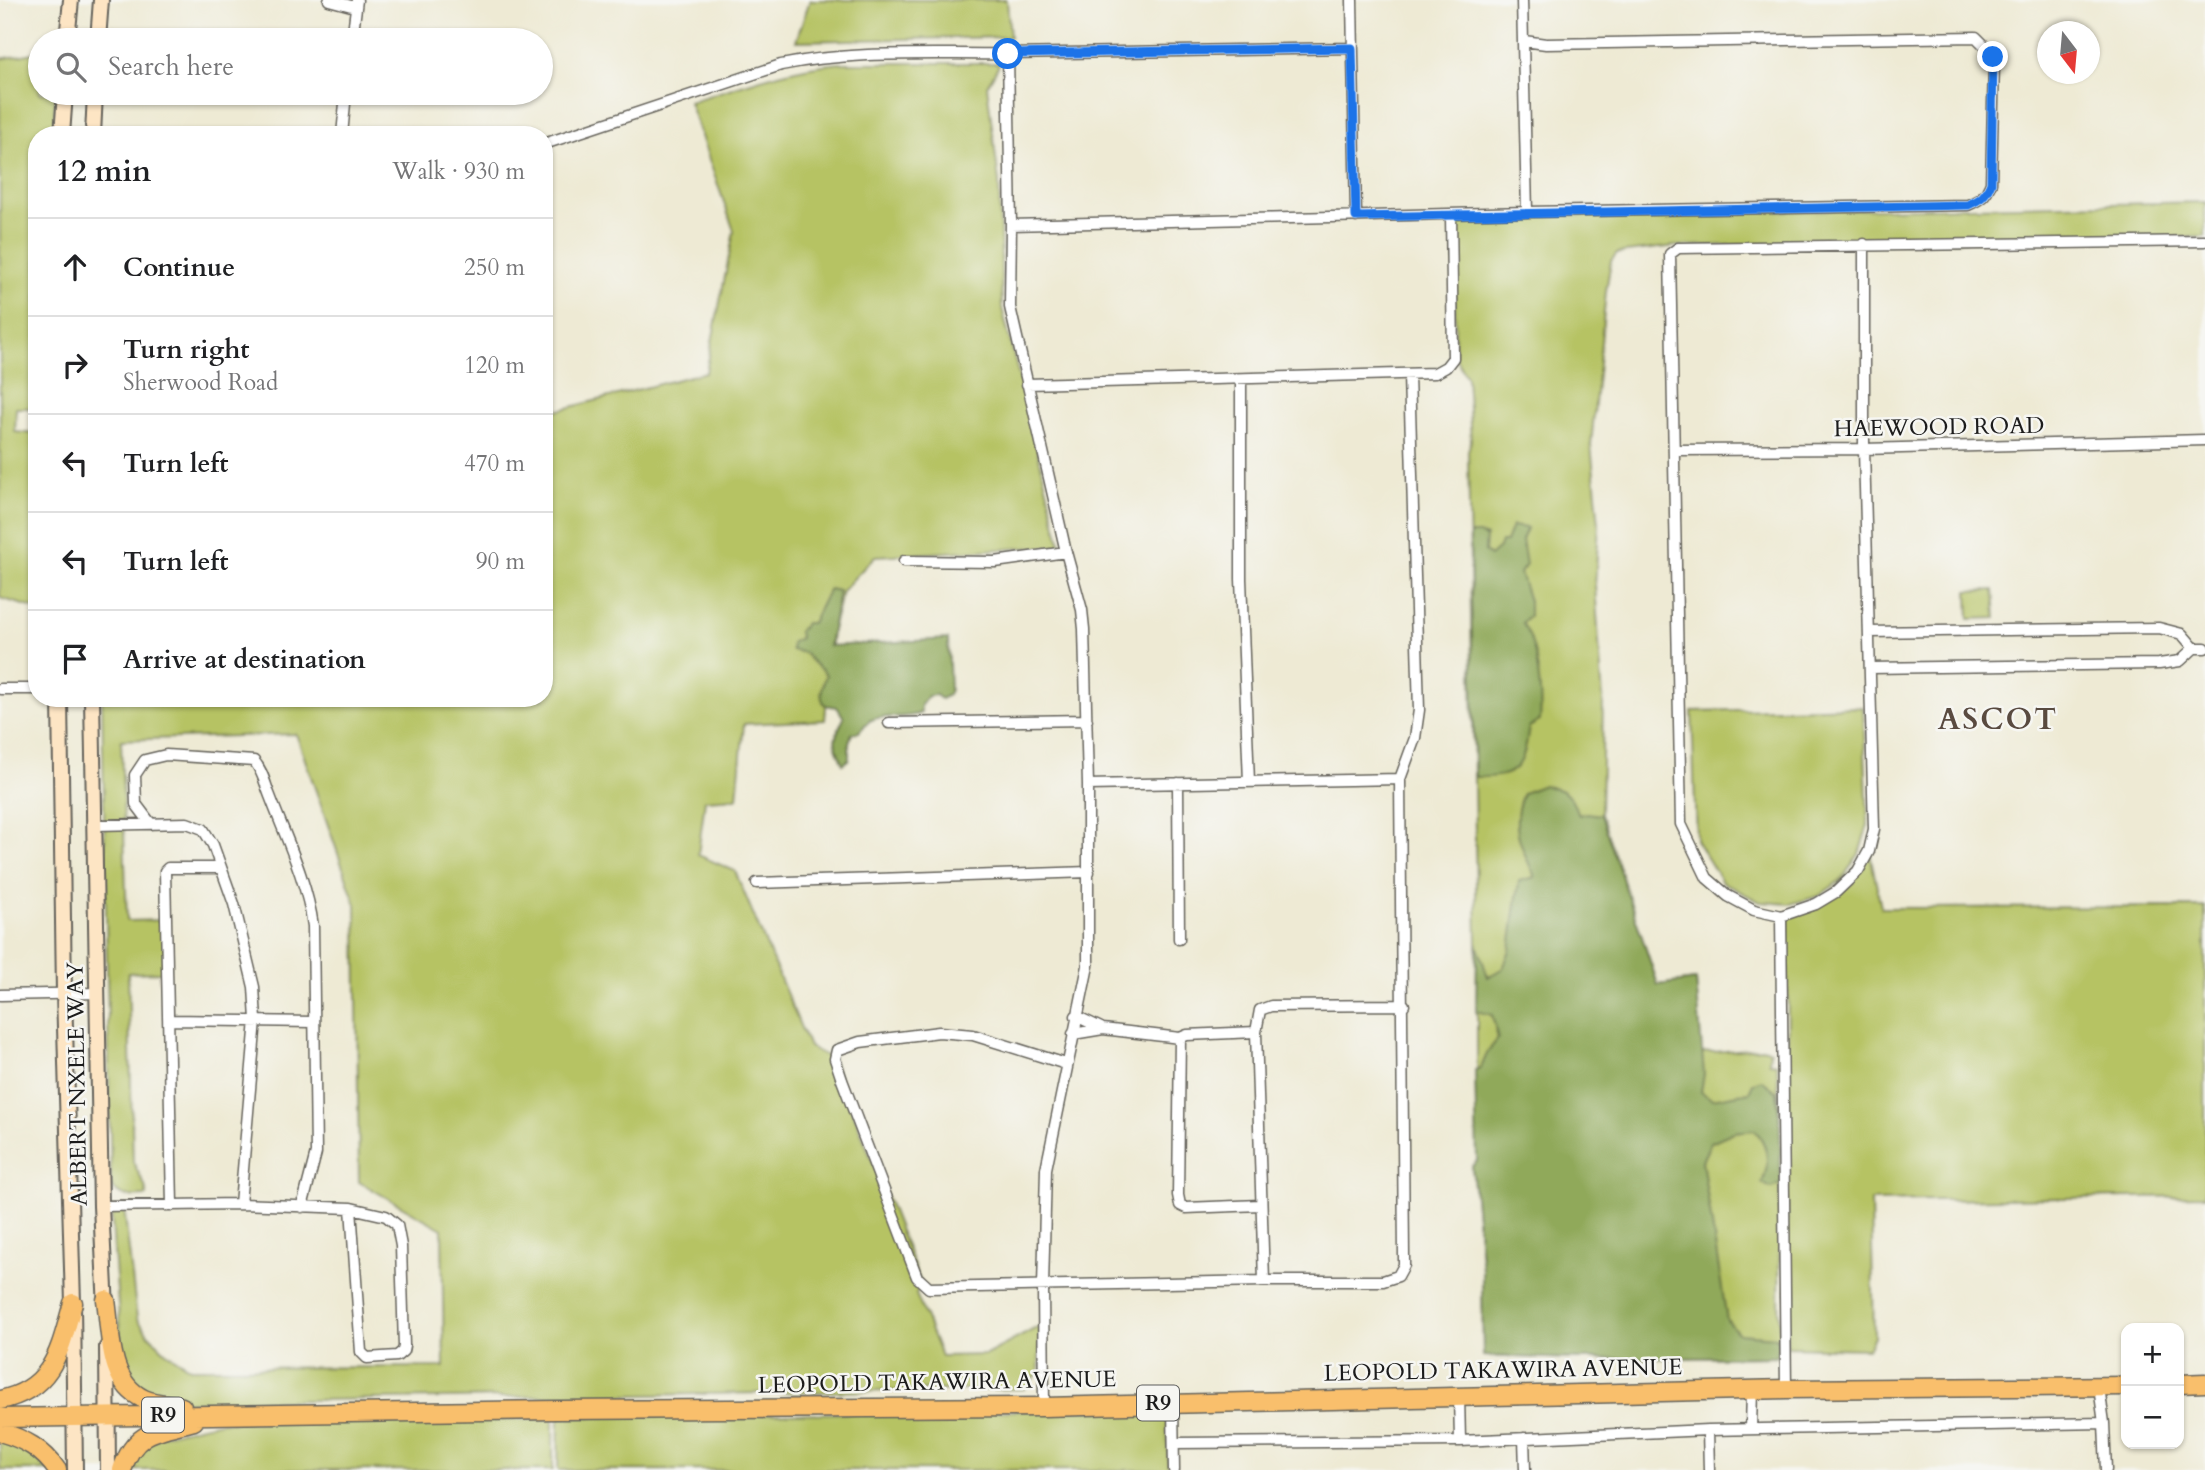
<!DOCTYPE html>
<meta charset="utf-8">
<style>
:root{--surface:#fff;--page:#f2f2f2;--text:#202124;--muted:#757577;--line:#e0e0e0}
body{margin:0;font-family:Cardo,serif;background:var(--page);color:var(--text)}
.controls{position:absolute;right:21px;bottom:21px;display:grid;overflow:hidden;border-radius:14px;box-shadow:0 2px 5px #0004}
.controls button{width:63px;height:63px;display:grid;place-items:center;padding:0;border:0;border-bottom:2px solid var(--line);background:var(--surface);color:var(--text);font:35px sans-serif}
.compass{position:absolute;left:2037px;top:21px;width:63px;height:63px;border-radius:50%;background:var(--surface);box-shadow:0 2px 5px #0004;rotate:164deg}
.stop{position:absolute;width:21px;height:21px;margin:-16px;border:5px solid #1a73e8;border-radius:50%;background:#fff}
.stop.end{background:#1a73e8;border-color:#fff;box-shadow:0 2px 7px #0008}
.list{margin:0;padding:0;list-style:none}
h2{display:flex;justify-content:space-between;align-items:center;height:91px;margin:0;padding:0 28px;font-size:30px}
h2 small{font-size:23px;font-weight:400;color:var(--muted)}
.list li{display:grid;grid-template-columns:46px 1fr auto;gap:21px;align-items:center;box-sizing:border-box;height:98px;padding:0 28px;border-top:2px solid var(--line)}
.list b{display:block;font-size:26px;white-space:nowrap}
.list p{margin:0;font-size:23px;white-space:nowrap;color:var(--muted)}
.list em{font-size:23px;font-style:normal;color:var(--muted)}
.icon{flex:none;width:38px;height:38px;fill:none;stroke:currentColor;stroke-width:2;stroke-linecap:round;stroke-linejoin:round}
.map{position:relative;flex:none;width:2205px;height:1470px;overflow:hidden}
.search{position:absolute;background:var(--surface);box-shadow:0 2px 5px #0004;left:28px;top:28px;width:525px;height:77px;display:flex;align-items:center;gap:18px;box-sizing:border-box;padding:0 24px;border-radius:38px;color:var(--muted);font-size:26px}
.panel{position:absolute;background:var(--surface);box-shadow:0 2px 5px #0004;left:28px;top:126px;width:525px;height:581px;border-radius:28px}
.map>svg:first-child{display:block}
.green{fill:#b6c364;stroke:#697040;stroke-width:2}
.forest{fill:#90a95a;stroke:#56623b;stroke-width:2}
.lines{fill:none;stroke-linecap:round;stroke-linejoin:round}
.street-casing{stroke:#66645c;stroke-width:13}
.secondary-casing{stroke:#66645c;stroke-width:18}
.highway-casing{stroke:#66645c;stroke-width:21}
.street{stroke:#fff;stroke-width:10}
.secondary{stroke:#fde5c4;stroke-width:14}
.highway{stroke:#f9bf6c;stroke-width:18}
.route{stroke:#1a73e8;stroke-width:9}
.labels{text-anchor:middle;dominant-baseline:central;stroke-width:5;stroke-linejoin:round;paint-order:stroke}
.shield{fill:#f6f6f2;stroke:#5d5d5c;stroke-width:2}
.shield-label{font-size:21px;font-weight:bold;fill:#1c1c1c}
.street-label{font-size:23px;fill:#1c1c1c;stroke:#f6f6f2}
.district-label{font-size:30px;font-weight:bold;letter-spacing:2px;fill:#594a40;stroke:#f6f6f2}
</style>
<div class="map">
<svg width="2205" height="1470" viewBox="0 0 2205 1470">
<rect width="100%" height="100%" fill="#f6f6f2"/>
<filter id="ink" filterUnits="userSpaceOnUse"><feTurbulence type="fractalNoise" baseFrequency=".0143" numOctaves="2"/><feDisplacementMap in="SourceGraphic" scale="14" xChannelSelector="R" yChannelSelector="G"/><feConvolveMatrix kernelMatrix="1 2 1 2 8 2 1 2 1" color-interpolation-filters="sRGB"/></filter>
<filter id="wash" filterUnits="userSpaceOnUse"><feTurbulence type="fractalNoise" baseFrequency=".00686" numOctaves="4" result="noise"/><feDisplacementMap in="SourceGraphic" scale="28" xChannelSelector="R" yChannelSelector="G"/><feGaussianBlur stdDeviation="1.57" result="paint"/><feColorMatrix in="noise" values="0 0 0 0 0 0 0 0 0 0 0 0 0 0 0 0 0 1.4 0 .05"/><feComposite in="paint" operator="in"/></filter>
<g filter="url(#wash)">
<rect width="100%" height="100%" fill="#eeead4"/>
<path class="green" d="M810 0H1007L1010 37 796 41Z
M40 52V93H55L54 135H37V408H16L15 432 37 434V609L0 598V59Z
M841 63H1000L987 86 999 182 1002 308 1061 546 875 556 842 591 832 630 825 720 744 724 737 798 705 800 698 855 735 871 809 1047 832 1059 921 1284 916 1294 941 1356 986 1355 1040 1326 1039 1372 1024 1389 186 1402 145 1395 123 1373 111 1209 124 1208 137 1318 148 1334 165 1351 190 1368 444 1367 442 1229 359 1182 356 905 296 734 121 740 127 921 164 920 166 972 128 973 133 1162 145 1186 147 1196C133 1196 119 1200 111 1185L102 698H544V414L706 372 734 231 689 102C740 86 788 67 841 63Z
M2205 202V237L1677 246 1617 253 1611 261 1606 291 1591 445 1599 524 1595 585 1603 700 1601 815 1658 985 1696 980 1701 1053 1762 1048 1770 1050 1769 1063 1777 1064 1780 1127 1779 1346 1777 1357 1580 1359 1483 1356 1482 1269 1472 1166 1477 1161V944L1468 451 1471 441 1467 378 1455 357V218Z
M1994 590 1996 618 1969 619 1968 591Z
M1863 707 1868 824 1859 854 1842 879 1819 896 1790 904 1760 902 1722 882 1696 840 1692 711Z
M1870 853 1881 908 2205 907V1196L1871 1201 1874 1336 1868 1349 1787 1347 1788 917 1817 907Z
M1167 1409 1168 1470H558L559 1417Z
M553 1419V1470H129L133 1453 151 1438 219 1422Z
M0 1437 22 1444 50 1470H0Z"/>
<path class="forest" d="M1512 526 1527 528 1522 540 1526 565 1520 573 1529 601V616L1522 623C1538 643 1542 695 1540 721L1529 727C1523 768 1519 778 1475 777L1470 534H1479L1486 537 1485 552 1490 556 1499 548 1501 542H1506Z
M829 589 839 591 829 646 948 639 950 689 948 695 941 699 936 695 928 696 921 705V713C905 720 880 714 871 720 867 722 862 729 859 732L852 733 849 743V759L843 764C832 741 833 740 844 718L837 707 825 705C818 695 823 685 826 675 821 666 812 666 805 653L791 650 792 642 800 638 799 631 806 623H812Z
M1543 785 1563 791 1571 799 1579 815 1587 813 1601 815 1658 985 1696 980 1704 1074 1701 1092 1712 1099 1749 1092 1753 1083 1762 1080 1777 1092 1780 1127 1781 1184 1771 1188 1762 1183C1770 1164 1769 1146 1755 1130L1734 1132 1711 1142 1702 1161 1727 1320 1739 1334 1777 1337 1779 1346 1777 1357 1580 1359 1483 1356 1482 1269 1472 1166 1477 1161 1475 1070 1481 1068 1488 1051 1498 1039 1492 1015 1476 1011 1477 944 1488 977 1503 968 1510 950 1519 881 1535 877C1521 846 1509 826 1523 793Z"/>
</g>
<g filter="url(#ink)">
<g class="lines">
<g class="street-casing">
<path id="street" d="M329 0 355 7
M1352 0 1356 217
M1522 0 1527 212
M352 40 357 0
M1352 48 1008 54 1011 225 1527 212 1968 205C1980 200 1986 196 1991 183L1994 63 1990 51 1976 37 1546 44 1524 41
M342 135 346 93
M544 144 781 65C855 50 933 55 1008 54
M1011 225 1010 307 1066 552 1082 610 1084 629 1088 785V966L1046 1169 1043 1287 1044 1407
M1864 244V449L1874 829 1869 851 1858 871 1836 892 1816 904 1781 916 1754 910 1728 896 1707 878 1681 824 1670 254 1678 248 2205 241
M1241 379V579L1249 782
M1027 384 1435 373 1446 367 1453 358 1451 215
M1674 450 1864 449 2205 440
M904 561 995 562 1066 552
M1869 632 2159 628 2182 634 2194 648
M1870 668 2159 664 2180 661 2194 648H2205
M0 689H37
M889 723 1087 720
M1178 783 1179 939
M1088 785 1400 779
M151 824 136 804 135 775 145 760 166 755 254 761C263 771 265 784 270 796 286 838 307 881 313 926L316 1153 302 1207
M96 825 187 823 203 829 213 845 234 904 254 987 256 1020 240 1204
M757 883 1089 872
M1781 916 1786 1389
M0 995 99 993
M1076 1016 1101 1028
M169 1020 313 1022
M1256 1032 1187 1035 1180 1038 1178 1195 1180 1205 1186 1208 1260 1205
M1073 1034 1103 1029 1180 1038
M1066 1064 973 1035 939 1032 860 1042 837 1050 835 1059 842 1080 917 1277 929 1288 1264 1281H1383L1398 1276 1404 1265V1257L1400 779 1415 738 1419 710 1409 375
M172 1205 165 871 168 868H221
M101 1206 240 1204 351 1208 386 1216 397 1225 401 1246 404 1346 403 1351 397 1356 367 1358 361 1352 351 1208
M1264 1281 1256 1032 1260 1010 1271 1006 1404 1005
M2099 1387 2104 1423 2106 1470
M1459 1395 1460 1441
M1173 1403 1174 1470
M1751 1429 1752 1389
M1708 1430 1709 1470
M1524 1438 1525 1470
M1174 1443 1460 1441 1708 1430 2104 1423"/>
</g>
<g class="secondary-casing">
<path id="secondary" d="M67 40 71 0
M98 40 101 0
M62 135 65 93
M93 135 95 93
M60 698 64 993 73 1303 75 1470
M92 698 101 1206 106 1309
M107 1347 108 1470"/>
</g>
<g class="highway-casing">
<path id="highway" d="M106 1300C111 1333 108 1383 144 1399 155 1404 170 1404 182 1407
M2179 1384 2205 1383
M0 1400C54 1389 60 1349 73 1303
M0 1418 556 1410 1044 1407 1786 1389 2126 1386
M0 1432C24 1439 43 1449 57 1470
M122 1470C135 1430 157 1431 194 1421"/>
</g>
<use href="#street" class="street"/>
<use href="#secondary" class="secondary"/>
<use href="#highway" class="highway"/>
</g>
</g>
<g class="lines" filter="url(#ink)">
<path class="route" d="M1008 54 1352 48 1356 217 1968 205C1980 200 1986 196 1991 183L1993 57"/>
</g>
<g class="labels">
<g class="shield">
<rect x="1137" y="1385.5" width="42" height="35" rx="5"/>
<rect x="142" y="1397.5" width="42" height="35" rx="5"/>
</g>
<g class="shield-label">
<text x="1158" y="1403">R9</text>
<text x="163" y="1415">R9</text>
</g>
<g class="street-label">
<text transform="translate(1939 427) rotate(-1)">HAEWOOD ROAD</text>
<text transform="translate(77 1084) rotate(-91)">ALBERT NXELE WAY</text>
<text transform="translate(1503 1370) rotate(-1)">LEOPOLD TAKAWIRA AVENUE</text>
<text transform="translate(937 1382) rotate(-1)">LEOPOLD TAKAWIRA AVENUE</text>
</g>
<g class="district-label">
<text x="1998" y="719">ASCOT</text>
</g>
</g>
</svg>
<div class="controls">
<button>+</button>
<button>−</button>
</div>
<svg class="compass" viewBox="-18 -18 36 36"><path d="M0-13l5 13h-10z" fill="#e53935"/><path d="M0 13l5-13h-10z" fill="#757577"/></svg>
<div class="stop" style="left:1008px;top:54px"></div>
<div class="stop end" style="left:1993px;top:57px"></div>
<div class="search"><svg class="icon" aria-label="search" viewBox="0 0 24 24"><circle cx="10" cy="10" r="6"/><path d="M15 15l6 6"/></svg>Search here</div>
<section class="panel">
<h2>12 min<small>Walk · 930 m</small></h2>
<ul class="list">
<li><svg class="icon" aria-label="ahead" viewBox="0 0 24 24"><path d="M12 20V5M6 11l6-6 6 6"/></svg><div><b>Continue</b></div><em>250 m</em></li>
<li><svg class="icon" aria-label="right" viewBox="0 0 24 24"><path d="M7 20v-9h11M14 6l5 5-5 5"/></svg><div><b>Turn right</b><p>Sherwood Road</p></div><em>120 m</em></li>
<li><svg class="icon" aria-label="left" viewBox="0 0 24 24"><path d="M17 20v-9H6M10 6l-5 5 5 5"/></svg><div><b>Turn left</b></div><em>470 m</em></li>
<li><svg class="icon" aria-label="left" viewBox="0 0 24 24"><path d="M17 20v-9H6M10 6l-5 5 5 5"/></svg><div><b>Turn left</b></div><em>90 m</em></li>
<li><svg class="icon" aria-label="arrive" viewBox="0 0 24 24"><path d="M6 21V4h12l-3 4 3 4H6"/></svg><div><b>Arrive at destination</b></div></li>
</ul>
</section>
</div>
